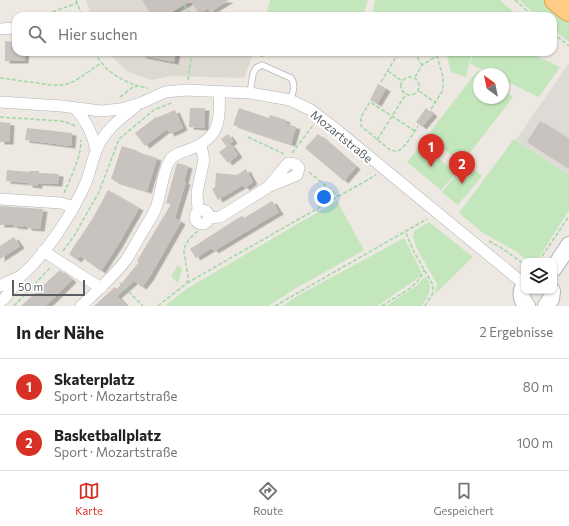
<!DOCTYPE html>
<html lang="de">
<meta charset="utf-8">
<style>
:root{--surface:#fff;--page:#f6f6f6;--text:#222;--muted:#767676;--line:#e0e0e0;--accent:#d93025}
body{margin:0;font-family:Commissioner,sans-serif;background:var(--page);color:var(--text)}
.controls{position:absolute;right:12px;bottom:12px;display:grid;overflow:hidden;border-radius:8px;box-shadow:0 1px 3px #0004}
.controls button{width:36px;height:36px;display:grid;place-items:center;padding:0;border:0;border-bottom:1px solid var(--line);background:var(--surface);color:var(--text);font:20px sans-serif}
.compass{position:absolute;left:473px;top:68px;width:36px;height:36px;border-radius:50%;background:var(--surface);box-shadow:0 1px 3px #0004;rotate:327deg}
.scale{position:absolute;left:12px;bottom:10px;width:73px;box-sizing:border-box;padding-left:4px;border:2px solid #595f63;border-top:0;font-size:11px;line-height:14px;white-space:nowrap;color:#595f63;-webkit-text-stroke:3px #fff;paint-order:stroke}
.you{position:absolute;left:324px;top:197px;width:14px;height:14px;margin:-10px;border:3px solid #fff;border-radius:50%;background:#1a73e8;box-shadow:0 0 0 6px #1a73e833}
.badge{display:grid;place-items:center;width:26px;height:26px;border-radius:50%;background:var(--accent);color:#fff;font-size:13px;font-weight:700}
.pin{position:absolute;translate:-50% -33px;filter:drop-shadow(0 1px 2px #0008)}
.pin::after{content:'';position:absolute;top:21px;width:14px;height:12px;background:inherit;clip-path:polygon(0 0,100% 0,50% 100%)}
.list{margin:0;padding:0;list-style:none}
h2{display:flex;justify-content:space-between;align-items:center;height:52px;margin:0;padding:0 16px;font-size:17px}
h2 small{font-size:13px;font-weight:400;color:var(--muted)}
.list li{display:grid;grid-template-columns:26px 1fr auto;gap:12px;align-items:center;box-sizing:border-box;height:56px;padding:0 16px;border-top:1px solid var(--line)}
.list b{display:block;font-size:15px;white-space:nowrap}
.list p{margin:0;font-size:13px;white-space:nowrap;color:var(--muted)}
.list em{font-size:13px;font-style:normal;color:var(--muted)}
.icon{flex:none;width:22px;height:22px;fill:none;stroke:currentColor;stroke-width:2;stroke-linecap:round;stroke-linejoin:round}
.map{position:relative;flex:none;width:569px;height:306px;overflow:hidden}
.search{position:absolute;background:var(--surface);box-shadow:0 1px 3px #0004;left:12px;right:12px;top:12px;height:44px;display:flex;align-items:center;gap:10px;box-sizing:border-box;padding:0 14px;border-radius:12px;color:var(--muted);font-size:15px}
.sheet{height:164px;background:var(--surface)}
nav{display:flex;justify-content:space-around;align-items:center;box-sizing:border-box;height:56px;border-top:1px solid var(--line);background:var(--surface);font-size:11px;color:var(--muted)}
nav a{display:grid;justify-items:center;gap:2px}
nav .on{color:var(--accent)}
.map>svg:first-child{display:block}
.industrial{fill:#dedad5}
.education{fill:#ddd8d0}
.green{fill:#c3e6bc}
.building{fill:#c8c3be;filter:url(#shadow)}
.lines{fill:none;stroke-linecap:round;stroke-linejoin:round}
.lane-casing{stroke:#b2b5b9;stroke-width:7}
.street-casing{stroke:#b2b5b9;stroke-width:12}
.secondary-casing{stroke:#b0b6ba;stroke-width:18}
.highway-casing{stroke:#ee7c00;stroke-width:22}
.path{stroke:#9ed9a4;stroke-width:1.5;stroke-dasharray:4 2;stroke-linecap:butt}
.lane{stroke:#fff;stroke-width:5.5}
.street{stroke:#fff;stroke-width:11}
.secondary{stroke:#fff;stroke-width:16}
.highway{stroke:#ffcc86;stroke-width:21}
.labels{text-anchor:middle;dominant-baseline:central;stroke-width:4;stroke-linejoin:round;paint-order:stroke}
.street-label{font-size:12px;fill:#595f63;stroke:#fff}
</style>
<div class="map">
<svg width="569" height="306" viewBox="0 0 569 306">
<defs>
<filter id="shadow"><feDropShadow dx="4.5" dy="2.5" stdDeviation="0" flood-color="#0004"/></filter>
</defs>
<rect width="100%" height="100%" fill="#ede8e1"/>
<path class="industrial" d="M569 63V175L516 140Z"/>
<path class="education" d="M86 0H190L201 16H91Z
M107 52H254L244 78 171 76 151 80 128 72Z"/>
<path class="green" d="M270 0H368L363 16H266Z
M375 0H500L518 16H380L373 11Z
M519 0H544L569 19V42L553 29V16H537Z
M446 52H472L466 77 451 72Z
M474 52H528L560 67 539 97 503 80V74H491L470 64Z
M478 70 483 74H479V98H503V89L513 97 462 163 427 136Z
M514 139 569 175V210L538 259 534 261H528L514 250 483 233 459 213Z
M422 144 456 173 441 190 407 162Z
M466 163 482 176 458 205 442 192Z
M337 201 364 250 296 288 268 306H165L188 288Z
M429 222 473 257 435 294 437 284 417 249 413 237 414 231Z
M404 238 421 271V276L377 306H283L299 295Z
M178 265 182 269 178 283 171 276Z
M426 276C434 288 429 294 422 306H386L416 286Z"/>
<path class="building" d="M142 0H229L210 12 208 8 199 14 191 1 173 11V16H152Z
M5 41 16 42V52H25L24 61H5Z
M142 52H176L174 62 142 56Z
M378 84 386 89 377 104 370 100Z
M190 108H205L204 128 189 127Z
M239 108 269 118 270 115 286 120 285 123 296 127 291 144 233 125Z
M426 108 433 114 422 127 416 122Z
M175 110 183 128 170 134 167 129 145 146 135 133 156 117V118Z
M540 121 569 139V169L527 142Z
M0 122 10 123 9 142H0Z
M27 128 72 133 71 146 25 140Z
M228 134 233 141 226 146 221 139Z
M318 134 356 167 344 181 305 148Z
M230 144 238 155 228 163 219 152Z
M122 146 138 151 137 152 157 158 147 191 114 181V180L111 179Z
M177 163 188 166 184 182H186L175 218 181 222 149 278 142 287 134 281 117 296 126 306H94L115 287 117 289 139 262 137 261 171 204 166 203Z
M246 169 253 182 245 188 243 185 218 200 212 189 215 187 216 173 237 175Z
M7 170 29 172V171H39V173L59 174 58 184 38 183V186L28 185V183L6 181Z
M108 190 139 208 118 245 101 271 80 256 77 260 69 254 93 218Z
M272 201 279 212 214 251 212 248 196 258 190 249 235 220 242 216 244 218Z
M0 206 43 209 40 229 28 228 25 225 23 227 13 226V225H0Z
M14 237 20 246 0 259V246Z
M60 270 72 280 50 302 45 306H21Z"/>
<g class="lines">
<g class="lane-casing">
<path id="lane" d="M250 93 253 74 256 68 262 65 291 78C296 85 293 93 290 100"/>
</g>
<g class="street-casing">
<path id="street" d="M0 29 16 28
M0 102 61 106 101 111 121 109 141 103 165 92 186 90 250 93 290 100 311 110 332 126 524 284
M75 108C86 120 93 135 96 150
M0 199 61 203 74 207
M195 217a7 7 0 1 1 14 0a7 7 0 1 1-14 0Z
M198 211 197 192 204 160 201 145
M208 218 220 217 268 187 297 175 299 168 295 164 288 163 268 187
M43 251 101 288
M0 286C6 282 17 279 22 275 45 255 70 217 83 189 90 176 91 162 97 149 104 131 120 119 135 107
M0 302 4 299 20 277
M81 306C97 291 113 277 126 260 132 251 137 241 143 231 147 224 152 217 155 210 162 194 161 175 170 160 174 154 182 152 188 150 219 139 221 122 219 92"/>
</g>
<g class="secondary-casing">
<path id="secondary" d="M554 268 569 245
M524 285C520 293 521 300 527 306
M546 306 551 299 552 291"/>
</g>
<g class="highway-casing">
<path id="highway" d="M555 0 569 11"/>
</g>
<path class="path" d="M76 0 82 16
M515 0 533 16
M184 5 192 16
M41 16 77 3
M553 33 569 46
M95 52C104 71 119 79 138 86
M254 52 263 57
M414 52 422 65
M388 71 402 81
M401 86a9 9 0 1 1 18 0a9 9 0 1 1-18 0Z
M415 77 422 65 437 56
M0 78 52 85H64L75 81 101 63
M188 80 192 52
M381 82 399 52
M419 91 436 103
M120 97 133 87 138 86 148 88
M431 109 443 90V77L436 52
M0 117 60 121 69 123 75 126
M415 131 370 102 361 117V126L390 150C391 150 395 151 397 151 404 150 414 132 418 126
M248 137 284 154
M377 140 406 94
M292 153 314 124
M309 172 338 196
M64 193C71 176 81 158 81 140
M406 233 413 250 433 285V293L425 306
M489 241 503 249 524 264
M63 251 74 236 99 192 119 139 154 110 171 103
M539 261 569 216
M120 283 143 306
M187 283 376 175
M14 306 50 268
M158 306 187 283 188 277 184 252 185 246 189 239 198 231 200 225
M275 306 427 219
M382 306C396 296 419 287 424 270"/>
<use href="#lane" class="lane"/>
<use href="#street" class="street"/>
<use href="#secondary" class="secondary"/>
<use href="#highway" class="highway"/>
</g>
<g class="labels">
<g class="street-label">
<text transform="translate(342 136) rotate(39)">Mozartstraße</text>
</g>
</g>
</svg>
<div class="controls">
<button><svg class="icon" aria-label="layers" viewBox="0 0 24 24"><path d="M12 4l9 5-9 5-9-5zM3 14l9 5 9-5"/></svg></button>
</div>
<svg class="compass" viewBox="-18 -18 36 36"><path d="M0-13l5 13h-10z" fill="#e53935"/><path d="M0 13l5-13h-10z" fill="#767676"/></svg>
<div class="scale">50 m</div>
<div class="you"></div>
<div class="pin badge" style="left:431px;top:167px">1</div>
<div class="pin badge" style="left:462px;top:184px">2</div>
<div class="search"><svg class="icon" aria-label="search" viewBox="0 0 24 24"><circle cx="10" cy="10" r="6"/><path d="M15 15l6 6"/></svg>Hier suchen</div>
</div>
<section class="sheet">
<h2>In der Nähe<small>2 Ergebnisse</small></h2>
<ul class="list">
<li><span class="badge">1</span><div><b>Skaterplatz</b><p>Sport · Mozartstraße</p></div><em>80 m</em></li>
<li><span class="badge">2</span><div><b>Basketballplatz</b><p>Sport · Mozartstraße</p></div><em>100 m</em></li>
</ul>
</section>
<nav>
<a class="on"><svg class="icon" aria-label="map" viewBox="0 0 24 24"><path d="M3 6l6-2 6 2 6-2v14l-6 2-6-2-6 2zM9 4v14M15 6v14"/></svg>Karte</a>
<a><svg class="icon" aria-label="directions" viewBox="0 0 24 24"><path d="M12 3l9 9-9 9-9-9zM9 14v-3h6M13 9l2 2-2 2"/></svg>Route</a>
<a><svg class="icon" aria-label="saved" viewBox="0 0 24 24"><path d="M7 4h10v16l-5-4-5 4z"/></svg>Gespeichert</a>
</nav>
